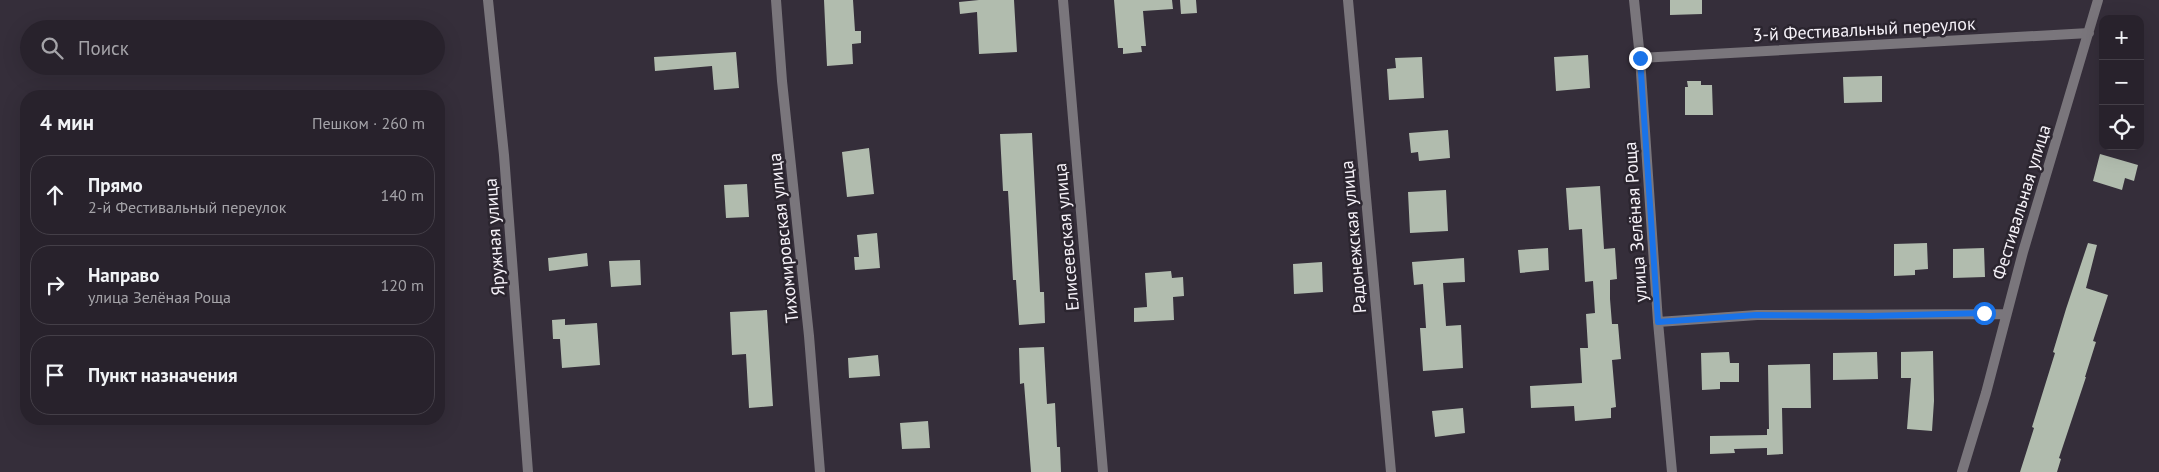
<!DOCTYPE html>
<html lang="ru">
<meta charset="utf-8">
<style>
:root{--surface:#28222c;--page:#342f38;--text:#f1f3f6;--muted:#a5a4a9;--line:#443f48}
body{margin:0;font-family:"PT Sans",sans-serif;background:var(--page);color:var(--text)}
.controls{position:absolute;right:15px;top:15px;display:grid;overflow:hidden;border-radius:10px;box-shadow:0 5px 20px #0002}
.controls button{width:45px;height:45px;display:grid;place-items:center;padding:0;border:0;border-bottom:1px solid var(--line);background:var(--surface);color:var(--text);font:25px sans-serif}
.stop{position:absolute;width:15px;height:15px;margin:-11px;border:4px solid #1a73e8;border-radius:50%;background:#fff}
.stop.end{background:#1a73e8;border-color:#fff;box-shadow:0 1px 5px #0008}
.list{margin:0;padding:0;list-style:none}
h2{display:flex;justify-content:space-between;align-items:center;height:65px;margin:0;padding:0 20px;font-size:21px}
h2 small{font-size:16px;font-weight:400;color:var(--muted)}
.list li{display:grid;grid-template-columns:32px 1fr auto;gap:15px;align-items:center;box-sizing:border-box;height:80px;margin:0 10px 10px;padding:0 10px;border:1px solid var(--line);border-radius:20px}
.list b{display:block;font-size:19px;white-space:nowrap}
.list p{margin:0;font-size:16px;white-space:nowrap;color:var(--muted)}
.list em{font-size:16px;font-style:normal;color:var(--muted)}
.icon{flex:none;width:28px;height:28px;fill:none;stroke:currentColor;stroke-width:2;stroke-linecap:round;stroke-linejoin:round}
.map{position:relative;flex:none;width:2159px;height:472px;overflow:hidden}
.search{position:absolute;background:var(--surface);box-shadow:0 5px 20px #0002;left:20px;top:20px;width:425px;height:55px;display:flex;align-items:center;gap:12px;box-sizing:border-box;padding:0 18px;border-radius:28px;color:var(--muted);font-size:19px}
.panel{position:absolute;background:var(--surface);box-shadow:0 5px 20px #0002;left:20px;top:90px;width:425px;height:335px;border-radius:20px}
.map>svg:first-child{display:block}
.building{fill:#b1bcae}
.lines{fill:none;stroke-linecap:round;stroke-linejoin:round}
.street{stroke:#7a767c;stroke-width:10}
.route{stroke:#1a73e8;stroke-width:6}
.labels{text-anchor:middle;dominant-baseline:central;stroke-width:5;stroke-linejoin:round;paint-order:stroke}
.street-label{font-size:18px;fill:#f5f1f8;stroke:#2b252f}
</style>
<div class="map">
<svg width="2159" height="472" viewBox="0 0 2159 472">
<rect width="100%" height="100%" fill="#352e3a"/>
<path class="building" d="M824 0H853L855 31H861V43L852 44 853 64 827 66Z
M979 0H1014L1017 52 979 54 977 12 960 14 959 2Z
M1114 0H1172L1173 9 1143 11 1146 46H1141L1142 52 1123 54V48H1118Z
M1180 0H1196L1197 13 1181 14Z
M1670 0H1702V14L1670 15Z
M736 52 739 88 714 90 712 66 655 71 654 57Z
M1588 55 1590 88 1556 91 1554 57Z
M1422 57 1424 98 1389 100 1387 69 1396 68 1395 58Z
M1882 76V102L1844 103 1843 77Z
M1687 81H1701V85H1712L1713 115H1685V87H1688Z
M1448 130 1450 158 1419 161 1418 152 1411 153 1409 133Z
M1032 133 1040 292H1044L1045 323 1019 325 1016 280H1013L1008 191H1003L1000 134Z
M869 148 874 194 847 197 842 152Z
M2100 154 2138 165 2134 181 2125 178 2122 190 2093 181Z
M747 184 749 217 726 218 724 185Z
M1600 186 1604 249 1615 248 1617 279 1610 280V299L1612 324H1618L1621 359 1612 360 1616 407 1611 408V418L1575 421 1574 406 1531 408 1530 386 1582 383 1580 348H1588L1586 314 1595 313 1593 281 1585 282 1582 229 1569 230 1566 188Z
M1446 190 1448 231 1410 233 1408 192Z
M877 233 880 268 855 270 854 257H859L857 235Z
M1927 243 1928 269 1915 270V275L1894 276V244Z
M2088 243 2097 245 2086 288 2108 295 2093 341 2096 342 2085 377H2086L2059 458 2061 459 2057 472H2020L2034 428 2032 427 2055 353 2053 352 2066 309Z
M1548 248 1549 270 1520 273 1518 250Z
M1984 248 1985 277 1953 278V249Z
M587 253 588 266 549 271 548 258Z
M1464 258 1465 282 1443 283 1446 326 1461 325 1463 368 1423 371 1420 328H1426L1423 284 1414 285 1412 262Z
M640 260 641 285 611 287 609 261Z
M1322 262 1323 292 1294 294 1293 264Z
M1171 271 1172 278 1183 277 1184 296 1173 297 1174 320 1134 322V308L1147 307 1145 273Z
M767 310 773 406 749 408 746 354 732 355 730 312Z
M565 319V325L597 323 600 365 562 368 560 339H553L552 320Z
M1044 347 1047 404 1055 403 1057 447H1060L1061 472H1031L1024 383 1020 384 1019 348Z
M1933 351 1934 401 1932 431 1907 429 1911 378H1901V352Z
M1729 352 1730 363H1739V382H1720V389L1702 390 1701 353Z
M1877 352 1878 379 1833 380V353Z
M878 355 880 376 849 378 848 358Z
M1810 364 1811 408H1782L1783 454 1767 455V448L1734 449 1735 453 1710 454V436L1767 435V429H1769L1768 365Z
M1463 408 1465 433 1435 437 1432 411Z
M928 421 930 448 902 449 900 423Z"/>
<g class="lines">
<path class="street" d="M488 0 504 155 528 472
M776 0 782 81 809 336 820 472
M1063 0 1103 472
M1348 0 1391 472
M1634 0 1640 58 1658 322 1672 472
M1640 58 2089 33
M1658 322 1757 315 2005 314
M1962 472 1986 393 2023 252 2098 0"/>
</g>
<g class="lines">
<path class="route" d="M1640 58 1658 322 1756 315 1870 316 1984 313"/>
</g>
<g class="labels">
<g class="street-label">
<text transform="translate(1864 29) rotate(-3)">3-й Фестивальный переулок</text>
<text transform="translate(2021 202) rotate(-73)">Фестивальная улица</text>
<text transform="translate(1635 222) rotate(-94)">улица Зелёная Роща</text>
<text transform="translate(494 237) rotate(-94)">Яружная улица</text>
<text transform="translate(1066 237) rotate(-95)">Елисеевская улица</text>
<text transform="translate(1353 237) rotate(-95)">Радонежская улица</text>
<text transform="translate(783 238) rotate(-96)">Тихомировская улица</text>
</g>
</g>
</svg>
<div class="controls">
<button>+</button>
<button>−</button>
<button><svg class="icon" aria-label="locate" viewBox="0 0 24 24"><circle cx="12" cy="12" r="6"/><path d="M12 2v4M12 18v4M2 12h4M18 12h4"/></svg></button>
</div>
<div class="stop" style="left:1984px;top:313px"></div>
<div class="stop end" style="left:1640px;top:58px"></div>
<div class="search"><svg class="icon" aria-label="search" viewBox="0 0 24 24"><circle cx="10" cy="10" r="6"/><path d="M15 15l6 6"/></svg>Поиск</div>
<section class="panel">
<h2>4 мин<small>Пешком · 260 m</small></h2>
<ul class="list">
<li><svg class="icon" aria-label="ahead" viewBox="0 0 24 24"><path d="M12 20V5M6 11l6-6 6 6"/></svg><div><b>Прямо</b><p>2-й Фестивальный переулок</p></div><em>140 m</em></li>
<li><svg class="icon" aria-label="right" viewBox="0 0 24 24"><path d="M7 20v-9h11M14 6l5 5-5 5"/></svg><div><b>Направо</b><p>улица Зелёная Роща</p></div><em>120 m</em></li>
<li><svg class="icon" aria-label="arrive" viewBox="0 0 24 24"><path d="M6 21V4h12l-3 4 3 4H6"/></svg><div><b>Пункт назначения</b></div></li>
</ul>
</section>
</div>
